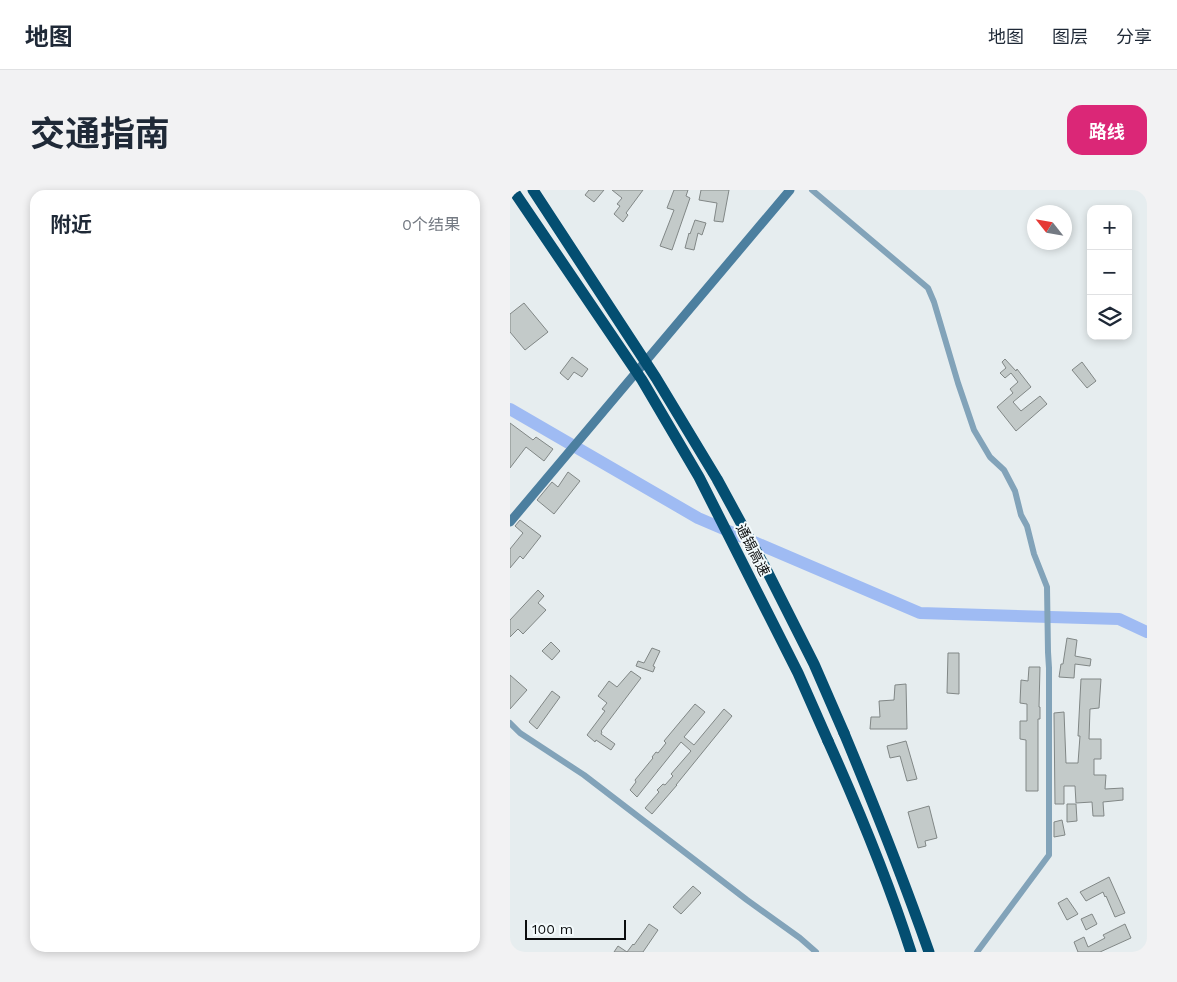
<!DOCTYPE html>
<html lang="zh">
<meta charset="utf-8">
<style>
:root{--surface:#fff;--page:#f2f2f3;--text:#1f2937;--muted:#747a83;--line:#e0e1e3;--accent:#db2777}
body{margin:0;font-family:"Work Sans","Noto Sans SC",sans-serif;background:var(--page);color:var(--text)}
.controls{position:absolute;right:15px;top:15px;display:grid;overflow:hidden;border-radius:10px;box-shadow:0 2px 8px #0003}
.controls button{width:45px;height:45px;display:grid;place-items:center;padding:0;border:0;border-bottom:1px solid var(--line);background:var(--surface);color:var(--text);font:25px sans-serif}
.compass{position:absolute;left:517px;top:15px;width:45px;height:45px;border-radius:50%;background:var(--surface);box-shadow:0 2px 8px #0003;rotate:301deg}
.scale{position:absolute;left:15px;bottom:12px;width:101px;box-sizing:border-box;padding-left:5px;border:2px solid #0b0d0e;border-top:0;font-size:14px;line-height:18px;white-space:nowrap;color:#0b0d0e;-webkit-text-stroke:4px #f3fafc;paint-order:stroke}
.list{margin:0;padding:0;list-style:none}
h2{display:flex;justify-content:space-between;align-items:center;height:65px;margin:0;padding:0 20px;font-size:21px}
h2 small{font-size:16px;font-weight:400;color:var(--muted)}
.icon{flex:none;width:28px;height:28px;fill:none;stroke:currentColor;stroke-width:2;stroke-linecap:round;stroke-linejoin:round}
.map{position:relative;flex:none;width:637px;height:762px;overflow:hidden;border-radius:15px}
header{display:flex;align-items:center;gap:30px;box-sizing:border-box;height:70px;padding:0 25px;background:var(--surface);border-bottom:1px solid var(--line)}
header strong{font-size:24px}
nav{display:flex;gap:28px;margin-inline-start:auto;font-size:18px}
.intro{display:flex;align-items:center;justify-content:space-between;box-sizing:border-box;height:120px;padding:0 30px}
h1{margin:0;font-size:35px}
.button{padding:12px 22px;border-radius:15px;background:var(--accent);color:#fff;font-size:18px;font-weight:700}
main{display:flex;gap:30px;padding:0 30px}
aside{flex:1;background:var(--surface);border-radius:15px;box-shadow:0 2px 8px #0003}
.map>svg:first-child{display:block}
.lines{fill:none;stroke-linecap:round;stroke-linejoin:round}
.river{stroke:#9fbbf3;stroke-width:12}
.building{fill:#c3cac9;stroke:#818786}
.street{stroke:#82a3b9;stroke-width:6}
.secondary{stroke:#4c7f9f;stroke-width:9}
.highway{stroke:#044e71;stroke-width:11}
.highway-bridge{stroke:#044e71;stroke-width:11}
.labels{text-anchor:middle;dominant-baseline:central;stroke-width:4;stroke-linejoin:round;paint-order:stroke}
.street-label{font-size:14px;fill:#0b0d0e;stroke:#f3fafc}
</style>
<header>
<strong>地图</strong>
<nav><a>地图</a><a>图层</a><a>分享</a></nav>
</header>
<div class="intro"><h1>交通指南</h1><a class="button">路线</a></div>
<main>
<aside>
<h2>附近<small>0个结果</small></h2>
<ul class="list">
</ul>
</aside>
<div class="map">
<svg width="637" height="762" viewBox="0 0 637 762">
<rect width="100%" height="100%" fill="#e6edef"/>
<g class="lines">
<path class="river" d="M0 219 188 328 410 423 609 429 637 442"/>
</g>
<path class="building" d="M79 0H94L84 12 75 5Z
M102 0H133L116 23 118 25 113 32 104 24 110 16 107 14 112 8Z
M164 0H178L176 6 180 8 162 60 150 56 164 20 157 18Z
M191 0H219L213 32 204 31 207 13 189 10Z
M185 30 196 33 192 45 188 43 184 60 175 58 179 43 180 44Z
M14 113 38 142 15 160 0 142V124Z
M62 167 78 179 72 187 64 182 58 190 50 183Z
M495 169 506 181 507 179 521 197 503 212 511 221 530 206 537 214 506 241 487 217 503 203 500 199 508 192 501 183 495 188 490 183 496 178 492 172Z
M572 172 586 191 577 198 562 180Z
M0 233 23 250 26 247 43 259 34 271 16 257 0 278Z
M58 282 70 291 44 324 27 310 42 292 48 297Z
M10 330 31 346 13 369 10 366 0 378V359L13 343 5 336Z
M28 400 34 406 28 413 36 420 13 444 8 439 0 447V430Z
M557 448 567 450 565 466 581 469 580 476 565 474 564 488 549 487 551 474H553Z
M41 452 50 461 42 470 32 461Z
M142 458 150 461 143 476 145 477 143 482 126 476 128 471 134 473Z
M438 463H449V504L437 503Z
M519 477H530L529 517H530V529H528V601H516V550L510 549V531H517V514L510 513 511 490 518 491Z
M121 481 131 488 91 541 92 542 91 544 105 554 101 560 86 550 85 552 77 545 95 521 92 519 97 513 88 506 99 491 107 497Z
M0 485 17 500 0 519Z
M571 489H591L589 518 580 519 579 549H591V569H584V585H596L595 599 613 598V610L593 612 594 626H583L582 612 566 613 565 596H554V614H545L544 523 554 522 556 573H568L570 546H568Z
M396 494 397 539H360L361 527H370L369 511 384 510 385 495Z
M42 501 50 507 27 539 19 532Z
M185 514 195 522 174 547 184 555 214 519 222 526 166 595H167L142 624 135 618 149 602 147 600 153 594 155 595 163 586 161 584 181 561 171 552 127 607 120 600 126 592 125 590 143 568 142 567 146 562 148 563 156 553 154 551Z
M396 551 407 589 397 591 390 566 380 568 377 556Z
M557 614H566L567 631 557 632Z
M419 616 427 648 415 651 416 656 408 658 398 622Z
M552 630 555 645 544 647V632Z
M599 687 615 723 605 727 596 706 595 707 593 702 576 711 570 702Z
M183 696 191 703 171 724 163 717Z
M557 708 568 724 557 730 548 713Z
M582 724 587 734 576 740 571 729Z
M139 734 148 740 133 762H104L108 756 117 762 123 754 124 755Z
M615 734 621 748 590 762H568L564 752 574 747 578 757 595 748 593 745Z"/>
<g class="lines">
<path class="street" d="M302 0 418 98 424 112 448 193 464 240 480 267 494 280 505 301 511 325 517 336 524 364 537 397 538 462 539 478V665L467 762
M0 533 10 543 74 585 237 710 290 748 306 762"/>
<path class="secondary" d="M0 332 280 0"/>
<path class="highway" d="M334 543C364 615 393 688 419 762
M318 551C349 620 378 690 401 762"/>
<path class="highway-bridge" d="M3 0 132 190 189 287 288 483 318 551
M23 0 146 188 207 289 256 379 304 474 334 543"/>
</g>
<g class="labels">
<g class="street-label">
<text transform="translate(243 360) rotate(63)">通锡高速</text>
</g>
</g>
</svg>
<div class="controls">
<button>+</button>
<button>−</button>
<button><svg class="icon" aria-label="layers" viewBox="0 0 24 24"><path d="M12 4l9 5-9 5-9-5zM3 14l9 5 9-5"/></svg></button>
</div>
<svg class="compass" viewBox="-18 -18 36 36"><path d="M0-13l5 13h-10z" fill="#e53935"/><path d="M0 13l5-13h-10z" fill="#747a83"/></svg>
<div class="scale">100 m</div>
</div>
</main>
